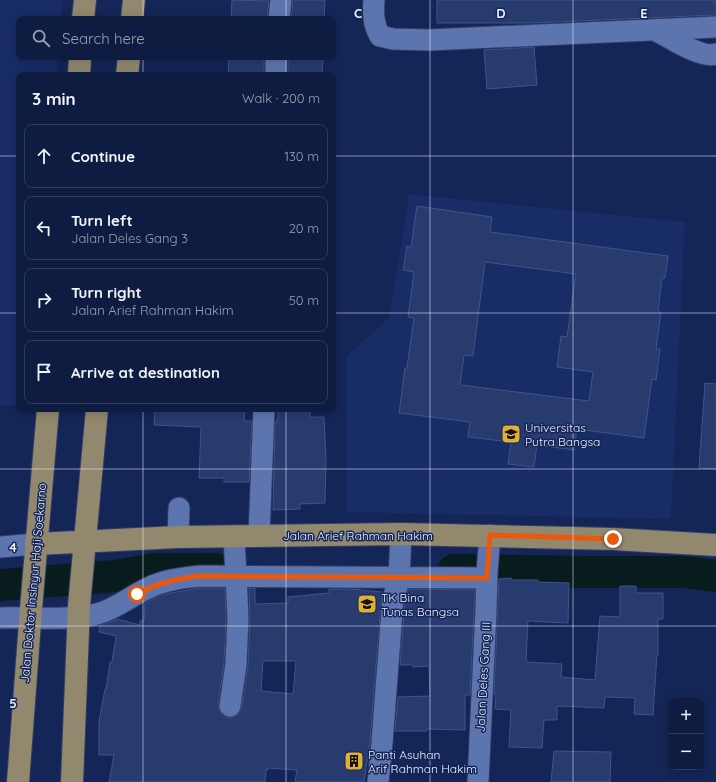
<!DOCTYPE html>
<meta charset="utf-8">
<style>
:root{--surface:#0f1c41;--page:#1d294c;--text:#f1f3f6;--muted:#9ba1b1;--line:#2f3a5a}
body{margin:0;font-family:Quicksand,sans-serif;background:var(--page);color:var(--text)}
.controls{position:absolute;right:12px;bottom:12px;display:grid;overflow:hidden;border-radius:8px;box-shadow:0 2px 10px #0003}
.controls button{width:36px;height:36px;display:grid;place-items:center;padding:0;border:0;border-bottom:1px solid var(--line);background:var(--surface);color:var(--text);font:20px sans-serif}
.stop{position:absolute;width:12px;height:12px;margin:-9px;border:3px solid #ea580c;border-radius:50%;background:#fff}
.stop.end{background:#ea580c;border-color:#fff;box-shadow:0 1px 4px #0008}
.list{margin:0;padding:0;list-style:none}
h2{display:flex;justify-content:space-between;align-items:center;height:52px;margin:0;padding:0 16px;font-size:17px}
h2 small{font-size:13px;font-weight:400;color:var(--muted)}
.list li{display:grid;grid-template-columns:26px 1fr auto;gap:12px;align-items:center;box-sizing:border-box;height:64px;margin:0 8px 8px;padding:0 8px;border:1px solid var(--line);border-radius:8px}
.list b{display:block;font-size:15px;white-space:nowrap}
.list p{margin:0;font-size:13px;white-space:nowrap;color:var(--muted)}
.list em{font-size:13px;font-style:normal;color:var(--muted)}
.icon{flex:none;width:22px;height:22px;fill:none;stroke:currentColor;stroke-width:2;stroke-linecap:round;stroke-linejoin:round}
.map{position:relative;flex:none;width:716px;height:782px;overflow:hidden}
.search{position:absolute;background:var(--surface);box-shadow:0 2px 10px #0003;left:16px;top:16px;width:320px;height:44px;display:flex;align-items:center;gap:10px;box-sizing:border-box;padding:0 14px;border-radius:8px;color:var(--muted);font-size:15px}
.panel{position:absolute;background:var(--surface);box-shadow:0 2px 10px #0003;left:16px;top:72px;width:320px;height:340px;border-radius:8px}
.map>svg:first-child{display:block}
.built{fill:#182c65}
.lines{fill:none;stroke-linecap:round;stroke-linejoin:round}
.river{stroke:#081c1e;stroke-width:32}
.building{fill:#273b6f;stroke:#3e548b;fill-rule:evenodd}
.minor-casing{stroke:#353d66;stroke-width:23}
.major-casing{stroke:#353d66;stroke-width:24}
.minor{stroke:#5d75ae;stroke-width:21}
.major{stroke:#92886e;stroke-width:22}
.route{stroke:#ea580c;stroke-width:5}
.grid{fill:none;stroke:#ebf1fe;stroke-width:1;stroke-opacity:0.55}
.labels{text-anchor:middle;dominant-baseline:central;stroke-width:3;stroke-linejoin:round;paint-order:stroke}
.poi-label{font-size:12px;fill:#ebf1fe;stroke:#142557;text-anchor:start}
.street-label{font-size:12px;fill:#ebf1fe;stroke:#142557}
.grid-label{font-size:13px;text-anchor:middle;font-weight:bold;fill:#ebf1fe;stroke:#142557;stroke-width:3;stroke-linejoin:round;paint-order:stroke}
</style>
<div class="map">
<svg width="716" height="782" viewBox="0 0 716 782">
<rect width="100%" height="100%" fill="#142557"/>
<path class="built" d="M0 0H63L61 19H19V57H58L56 75H19V405H0Z
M409 194 685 222 671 519 346 512 347 356 389 318Z"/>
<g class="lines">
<path class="river" d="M454 570 579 572H684L716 576
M0 585 115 576 155 569H216"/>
</g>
<path class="building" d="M232 0 269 1 267 19H231Z
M293 0H325L324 19H291Z
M437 0H716V15L532 23H437Z
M534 47 537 85 487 89 484 50Z
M229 57H264V75H228Z
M288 57H323L322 75H288Z
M417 206 492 217 490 232 668 256 665 278H662L658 312H661L656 349H660L656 380 652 379 644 438 577 429 574 450 537 445 534 467 508 464 511 442 468 437 470 422 399 413 405 368H407L414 318 408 317 414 272 403 270 407 246 411 247ZM485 262 576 274 567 337 561 336 557 367 593 372 589 401 460 385 464 355 473 356Z
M705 383 716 384V469L699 468Z
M155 409H245L244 421H252L249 482H224V478H199L201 427 154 425Z
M278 409H310V417H324L326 458 325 503 300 504V509L273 510 275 422H277V418H278Z
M511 578V580H538V582L569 583 568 623 528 621 526 662 562 664 561 677 595 680 600 616 620 617V586H636V593H663V619H658V655H657L653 715 634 714 635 698 605 697 604 708 557 706V720H544L542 748 509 747 511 710 495 709 496 694H494L499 579Z
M200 588H225L226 617 224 663 218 705 219 710 222 715 229 718 234 717 239 714 242 708 248 665 250 618 249 588H255V604L288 603V597L329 593V589H351L382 592 370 742 364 782H295L297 770 268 768V770H266L265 782H109L114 755H99V722L105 689H106L110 662H112L116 636 99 632 100 626 117 619 140 625V621H144L145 603 159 596 170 593ZM263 661H296L293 694 261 691Z
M408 589 475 590 470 695H465V730L427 729V731H395L398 697 430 696 429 666 413 667V665H400L405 600Z
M554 751 611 752 610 782H551Z"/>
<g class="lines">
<g class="minor-casing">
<path id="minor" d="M374 0C373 13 373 24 380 36L393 39 429 40 716 27
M279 19 281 0
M655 30C669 37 701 59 716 54
M276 75V57
M259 536 264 409
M178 537 179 508
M0 547 36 544
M0 618C30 617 69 621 97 614 116 609 131 596 148 588 164 580 182 578 199 576L487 578
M230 706 236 664 238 617 234 536
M378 782 382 743 393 598 399 580 401 534
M478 782 486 610 487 572 490 535"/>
</g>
<g class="major-casing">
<path id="major" d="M83 19 85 0
M132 19 134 0
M79 75 80 57
M127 75 129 57
M36 544 178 537 401 534 613 539 716 545
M18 782 31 609 48 409
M72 782 79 606 97 409"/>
</g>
<use href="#minor" class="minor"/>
<use href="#major" class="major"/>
</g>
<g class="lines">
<path class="route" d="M137 594C157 583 176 579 198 576L487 578 490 535 613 539"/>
</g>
<path class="grid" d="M143 0V19M286 0V19M430 0V782M573 0V782M143 57V75M286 57V75M0 156H19M333 156H716M0 313H19M333 313H716M143 409V782M286 409V782M0 469H716M0 626H716"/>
<defs>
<g id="university-square" transform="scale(1)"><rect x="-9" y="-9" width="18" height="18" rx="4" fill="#e0b034" stroke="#142557"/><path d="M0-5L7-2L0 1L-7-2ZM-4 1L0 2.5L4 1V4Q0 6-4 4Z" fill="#111"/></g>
<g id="school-square" transform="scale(1)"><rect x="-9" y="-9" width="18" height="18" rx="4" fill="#e0b034" stroke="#142557"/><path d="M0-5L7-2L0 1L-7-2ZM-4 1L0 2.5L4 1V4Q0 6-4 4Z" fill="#111"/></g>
<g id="building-square" transform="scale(1)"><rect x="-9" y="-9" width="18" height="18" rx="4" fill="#e0b034" stroke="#142557"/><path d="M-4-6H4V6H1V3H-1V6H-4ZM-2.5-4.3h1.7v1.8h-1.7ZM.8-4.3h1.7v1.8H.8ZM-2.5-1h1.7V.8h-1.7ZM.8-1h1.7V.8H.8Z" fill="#111"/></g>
</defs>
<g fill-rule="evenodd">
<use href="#university-square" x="511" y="434"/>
<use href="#school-square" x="367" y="604"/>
<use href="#building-square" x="354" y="761"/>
</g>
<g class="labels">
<g class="poi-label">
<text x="525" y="427">Universitas<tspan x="525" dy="14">Putra Bangsa</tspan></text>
<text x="381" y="597">TK Bina<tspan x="381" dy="14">Tunas Bangsa</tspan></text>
<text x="368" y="754">Panti Asuhan<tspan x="368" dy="14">Arif Rahman Hakim</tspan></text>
</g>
<g class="street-label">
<text x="358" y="535">Jalan Arief Rahman Hakim</text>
<text transform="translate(33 583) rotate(-85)">Jalan Doktor Insinyur Haji Soekarno</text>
<text transform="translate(483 677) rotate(-87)">Jalan Deles Gang III</text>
</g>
</g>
<g class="grid-label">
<text x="358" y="18">C</text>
<text x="501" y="18">D</text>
<text x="644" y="18">E</text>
<text x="13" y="552">4</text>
<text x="13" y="708">5</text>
</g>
</svg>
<div class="controls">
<button>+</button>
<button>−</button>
</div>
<div class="stop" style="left:137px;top:594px"></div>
<div class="stop end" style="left:613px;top:539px"></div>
<div class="search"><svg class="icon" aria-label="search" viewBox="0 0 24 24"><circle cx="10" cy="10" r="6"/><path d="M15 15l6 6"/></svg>Search here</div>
<section class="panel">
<h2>3 min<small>Walk · 200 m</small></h2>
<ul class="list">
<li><svg class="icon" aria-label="ahead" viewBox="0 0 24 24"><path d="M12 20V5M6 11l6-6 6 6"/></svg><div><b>Continue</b></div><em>130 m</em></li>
<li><svg class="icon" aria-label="left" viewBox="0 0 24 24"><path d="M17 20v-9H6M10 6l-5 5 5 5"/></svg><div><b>Turn left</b><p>Jalan Deles Gang 3</p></div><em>20 m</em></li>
<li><svg class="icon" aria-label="right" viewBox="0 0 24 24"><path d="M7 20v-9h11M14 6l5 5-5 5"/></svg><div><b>Turn right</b><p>Jalan Arief Rahman Hakim</p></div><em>50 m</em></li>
<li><svg class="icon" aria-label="arrive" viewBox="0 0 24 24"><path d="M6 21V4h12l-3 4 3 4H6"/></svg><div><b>Arrive at destination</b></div></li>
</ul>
</section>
</div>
